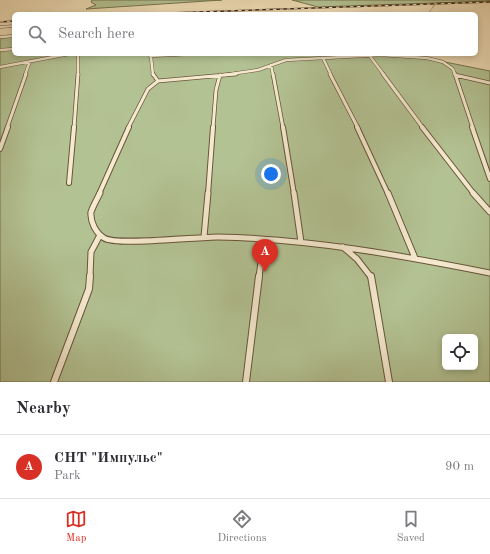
<!DOCTYPE html>
<meta charset="utf-8">
<style>
:root{--surface:#fff;--page:#f7f7f7;--text:#2b2b33;--muted:#7c7c81;--line:#e1e1e2;--accent:#d93025}
body{margin:0;font-family:"Old Standard TT",serif;background:var(--page);color:var(--text)}
.controls{position:absolute;right:12px;bottom:12px;display:grid;overflow:hidden;border-radius:6px;box-shadow:0 2px 6px #0003}
.controls button{width:36px;height:36px;display:grid;place-items:center;padding:0;border:0;border-bottom:1px solid var(--line);background:var(--surface);color:var(--text);font:20px sans-serif}
.you{position:absolute;left:271px;top:174px;width:14px;height:14px;margin:-10px;border:3px solid #fff;border-radius:50%;background:#1a73e8;box-shadow:0 0 0 6px #1a73e833}
.badge{display:grid;place-items:center;width:26px;height:26px;border-radius:50%;background:var(--accent);color:#fff;font-size:13px;font-weight:700}
.pin{position:absolute;translate:-50% -33px;filter:drop-shadow(0 1px 2px #0008)}
.pin::after{content:'';position:absolute;top:21px;width:14px;height:12px;background:inherit;clip-path:polygon(0 0,100% 0,50% 100%)}
.list{margin:0;padding:0;list-style:none}
h2{display:flex;justify-content:space-between;align-items:center;height:52px;margin:0;padding:0 16px;font-size:17px}
h2 small{font-size:13px;font-weight:400;color:var(--muted)}
.list li{display:grid;grid-template-columns:26px 1fr auto;gap:12px;align-items:center;box-sizing:border-box;height:64px;padding:0 16px;border-top:1px solid var(--line)}
.list b{display:block;font-size:15px;white-space:nowrap}
.list p{margin:0;font-size:13px;white-space:nowrap;color:var(--muted)}
.list em{font-size:13px;font-style:normal;color:var(--muted)}
.icon{flex:none;width:22px;height:22px;fill:none;stroke:currentColor;stroke-width:2;stroke-linecap:round;stroke-linejoin:round}
.map{position:relative;flex:none;width:490px;height:382px;overflow:hidden}
.search{position:absolute;background:var(--surface);box-shadow:0 2px 6px #0003;left:12px;right:12px;top:12px;height:44px;display:flex;align-items:center;gap:10px;box-sizing:border-box;padding:0 14px;border-radius:6px;color:var(--muted);font-size:15px}
.sheet{height:116px;background:var(--surface)}
nav{display:flex;justify-content:space-around;align-items:center;box-sizing:border-box;height:56px;border-top:1px solid var(--line);background:var(--surface);font-size:11px;color:var(--muted)}
nav a{display:grid;justify-items:center;gap:2px}
nav .on{color:var(--accent)}
.map>svg:first-child{display:block}
.green{fill:#b3c293;stroke:#777450;fill-rule:evenodd}
.lines{fill:none;stroke-linecap:round;stroke-linejoin:round}
.lane-far5-casing{stroke:#685538;stroke-width:3}
.lane-far4-casing{stroke:#685538;stroke-width:3.5}
.lane-far3-casing{stroke:#685538;stroke-width:4.5}
.lane-far2-casing{stroke:#685538;stroke-width:6}
.lane-far1-casing{stroke:#685538;stroke-width:7}
.lane-casing{stroke:#685538;stroke-width:8}
.path{stroke:#3b270e;stroke-width:1;stroke-dasharray:0.5 1;stroke-linecap:butt}
.lane-far5{stroke:#f5ead0;stroke-width:2}
.lane-far4{stroke:#f5ead0;stroke-width:2.5}
.lane-far3{stroke:#f5ead0;stroke-width:3}
.lane-far2{stroke:#f5ead0;stroke-width:4}
.lane-far1{stroke:#f5ead0;stroke-width:5}
.lane{stroke:#f5ead0;stroke-width:6}
.rail-casing{stroke:#3b270e;stroke-width:1.5}
.rail{stroke:#f5ead0;stroke-width:1;stroke-dasharray:3.5;stroke-linecap:butt}
</style>
<div class="map">
<svg width="490" height="382" viewBox="0 0 490 382">
<rect width="100%" height="100%" fill="#f0deb7"/>
<filter id="stains"><feTurbulence type="fractalNoise" baseFrequency=".005" numOctaves="4"/><feColorMatrix values="0 0 0 0 .2 0 0 0 0 .09 0 0 0 0 .02 0 0 0 .5 -.17"/></filter>
<radialGradient id="worn" r=".72"><stop offset=".6" stop-color="#630" stop-opacity="0"/><stop offset="1" stop-color="#630" stop-opacity=".3"/></radialGradient>
<path class="green" d="M92 0H222L86 9 96 5 91 2Z
M292 0H490V1L318 7Z
M14 35V54H405L490 71V382H0V37ZM445 337H475V367H445Z"/>
<g class="lines">
<g class="lane-far5-casing">
<path id="lane-far5" d="M0 27 14 26"/>
</g>
<g class="lane-far4-casing">
<path id="lane-far4" d="M0 37 14 36
M0 50 14 49
M75 54 78 55V75
M148 54 151 57 153 75
M369 55 384 75
M150 56 189 54
M323 58 331 75
M271 65 273 75
M0 67 69 54
M25 75 30 61
M224 75 258 70 286 60 381 55 427 58 443 62 453 69 455 75"/>
</g>
<g class="lane-far3-casing">
<path id="lane-far3" d="M273 74 283 128
M330 74 358 128
M383 74 423 128
M455 74 473 128
M455 75 490 83
M158 81 236 74
M7 128 26 74
M74 128 78 74
M128 128 148 89 158 81 153 74
M213 128 216 90 220 75"/>
</g>
<g class="lane-far2-casing">
<path id="lane-far2" d="M283 127 294 194
M357 127 388 194
M422 127 474 194
M472 127 490 179
M0 149 8 127
M69 183 74 127
M99 194 129 127
M208 194 213 127"/>
</g>
<g class="lane-far1-casing">
<path id="lane-far1" d="M100 193C97 199 93 206 91 212 90 222 96 233 104 238 116 246 197 237 218 237 311 239 399 255 490 273
M294 193 301 242
M388 193 415 258
M473 193 490 212
M204 237 208 193
M343 247 357 259 371 277
M90 277 91 252 100 235
M259 277 264 240"/>
</g>
<g class="lane-casing">
<path id="lane" d="M371 276 389 382
M54 382 89 289 90 276
M246 382 259 276"/>
</g>
<path class="path" d="M428 14 436 3 490 1"/>
<use href="#lane-far5" class="lane-far5"/>
<use href="#lane-far4" class="lane-far4"/>
<use href="#lane-far3" class="lane-far3"/>
<use href="#lane-far2" class="lane-far2"/>
<use href="#lane-far1" class="lane-far1"/>
<use href="#lane" class="lane"/>
<g class="rail-casing">
<path id="rail" d="M140 14 490 2
M0 22 14 21"/>
</g>
<use href="#rail" class="rail"/>
</g>
<rect width="100%" height="100%" filter="url(#stains)"/>
<rect width="100%" height="100%" fill="url(#worn)"/>
</svg>
<div class="controls">
<button><svg class="icon" aria-label="locate" viewBox="0 0 24 24"><circle cx="12" cy="12" r="6"/><path d="M12 2v4M12 18v4M2 12h4M18 12h4"/></svg></button>
</div>
<div class="you"></div>
<div class="pin badge" style="left:265px;top:272px">A</div>
<div class="search"><svg class="icon" aria-label="search" viewBox="0 0 24 24"><circle cx="10" cy="10" r="6"/><path d="M15 15l6 6"/></svg>Search here</div>
</div>
<section class="sheet">
<h2>Nearby<small></small></h2>
<ul class="list">
<li><span class="badge">A</span><div><b>СНТ &quot;Импульс&quot;</b><p>Park</p></div><em>90 m</em></li>
</ul>
</section>
<nav>
<a class="on"><svg class="icon" aria-label="map" viewBox="0 0 24 24"><path d="M3 6l6-2 6 2 6-2v14l-6 2-6-2-6 2zM9 4v14M15 6v14"/></svg>Map</a>
<a><svg class="icon" aria-label="directions" viewBox="0 0 24 24"><path d="M12 3l9 9-9 9-9-9zM9 14v-3h6M13 9l2 2-2 2"/></svg>Directions</a>
<a><svg class="icon" aria-label="saved" viewBox="0 0 24 24"><path d="M7 4h10v16l-5-4-5 4z"/></svg>Saved</a>
</nav>
